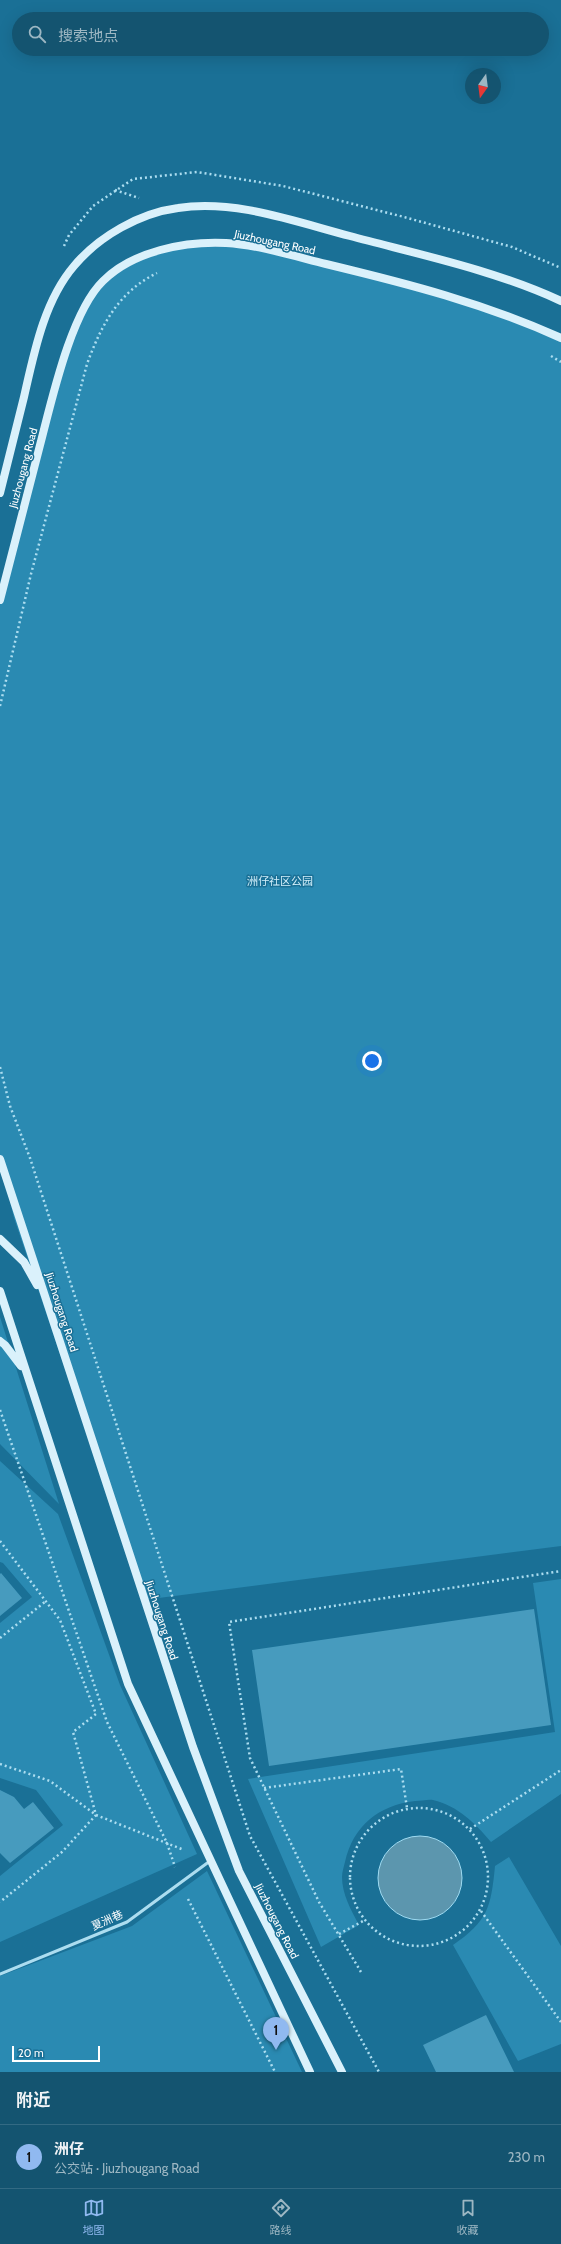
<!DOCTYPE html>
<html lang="zh">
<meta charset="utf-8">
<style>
:root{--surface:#145470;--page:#215e78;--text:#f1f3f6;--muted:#9db7c3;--line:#336a83;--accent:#90b9f0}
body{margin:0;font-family:Cabin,"Noto Sans SC",sans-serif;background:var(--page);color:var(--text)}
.compass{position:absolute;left:465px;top:68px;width:36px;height:36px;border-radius:50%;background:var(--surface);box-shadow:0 4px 16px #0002;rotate:194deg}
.scale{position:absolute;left:12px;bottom:10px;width:88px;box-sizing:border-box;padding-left:4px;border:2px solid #fff;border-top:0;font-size:11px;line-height:14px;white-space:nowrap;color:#fff;-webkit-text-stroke:3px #1a7096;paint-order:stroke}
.you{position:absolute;left:372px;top:1061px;width:14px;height:14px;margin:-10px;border:3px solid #fff;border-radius:50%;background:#1a73e8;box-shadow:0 0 0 6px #1a73e833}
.badge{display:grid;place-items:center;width:26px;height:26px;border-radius:50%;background:var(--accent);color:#111;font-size:13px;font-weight:700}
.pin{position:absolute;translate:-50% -33px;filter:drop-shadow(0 1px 2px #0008)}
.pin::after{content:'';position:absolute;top:21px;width:14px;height:12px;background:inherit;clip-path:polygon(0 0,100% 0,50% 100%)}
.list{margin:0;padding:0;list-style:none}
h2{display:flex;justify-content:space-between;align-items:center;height:52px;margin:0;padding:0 16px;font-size:17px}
h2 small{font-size:13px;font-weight:400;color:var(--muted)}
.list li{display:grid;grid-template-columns:26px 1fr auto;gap:12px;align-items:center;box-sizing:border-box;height:64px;padding:0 16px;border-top:1px solid var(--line)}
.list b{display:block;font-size:15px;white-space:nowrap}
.list p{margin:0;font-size:13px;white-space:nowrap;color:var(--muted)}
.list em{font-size:13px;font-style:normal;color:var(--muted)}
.icon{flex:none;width:22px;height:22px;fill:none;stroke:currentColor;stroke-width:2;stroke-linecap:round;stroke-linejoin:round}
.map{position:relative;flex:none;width:561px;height:2072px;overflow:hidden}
.search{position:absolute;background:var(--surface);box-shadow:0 4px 16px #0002;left:12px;right:12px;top:12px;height:44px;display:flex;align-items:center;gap:10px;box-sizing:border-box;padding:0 14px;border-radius:22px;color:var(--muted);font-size:15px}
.sheet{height:116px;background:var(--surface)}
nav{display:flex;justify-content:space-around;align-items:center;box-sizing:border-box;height:56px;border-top:1px solid var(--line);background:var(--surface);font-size:11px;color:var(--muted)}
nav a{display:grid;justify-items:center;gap:2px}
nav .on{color:var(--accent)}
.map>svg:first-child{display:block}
.green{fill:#2a8ab2}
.water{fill:#5c96ae;stroke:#9fdbf2}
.building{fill:#479bbe}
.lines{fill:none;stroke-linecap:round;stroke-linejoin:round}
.path{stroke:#acddf0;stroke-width:2.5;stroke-dasharray:2 3;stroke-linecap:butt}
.lane{stroke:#acddf0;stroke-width:3}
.secondary{stroke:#daf1fb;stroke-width:8}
.labels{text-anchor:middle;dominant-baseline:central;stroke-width:3;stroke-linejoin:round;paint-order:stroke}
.street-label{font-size:11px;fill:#fff;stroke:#1a7096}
.park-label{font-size:11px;fill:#d3f0fb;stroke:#1a7096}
</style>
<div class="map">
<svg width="561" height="2072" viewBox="0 0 561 2072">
<rect width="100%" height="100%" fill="#1a7096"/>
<path class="green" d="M191 245 261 249 426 289 561 339V1546L143 1600 14 1218 0 1160V602L74 332 103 281 155 252Z
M0 1317 59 1504 0 1444Z
M0 1461 58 1514 120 1685 197 1854 0 1942V1876L63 1825 36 1790 0 1778V1623L32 1597 3 1563 0 1562Z
M561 1579V1794L491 1842C475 1823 458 1806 433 1800 428 1799 421 1801 415 1801 379 1805 353 1826 345 1862 344 1866 342 1872 342 1877 342 1894 351 1910 359 1925L321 1947 248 1779 555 1732 533 1583Z
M509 1857 561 1946V2044L518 2061 453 1945C488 1921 491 1907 495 1866Z
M207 1871 302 2072H0V1976L132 1926Z"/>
<path class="water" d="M378 1878a42 42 0 1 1 84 0a42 42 0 1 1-84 0Z"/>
<path class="building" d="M1 1573 22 1598 0 1616V1574Z
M534 1609 551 1725 269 1766 252 1650Z
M0 1790 14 1797 24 1809 33 1802 54 1828 10 1863 0 1853Z
M486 2015 514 2072H436L423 2045Z"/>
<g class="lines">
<path class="path" d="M115 190 139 198
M64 246 69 235 93 206 133 179 197 172 283 186 404 217 512 247 561 268
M551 356 561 362
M0 706 31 574 87 364C101 326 118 292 157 273
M0 1067 10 1106 30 1158 250 1836 379 2072
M0 1410 107 1722 167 1843 175 1867
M0 1541 60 1620 96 1714 73 1732 96 1815 62 1852 0 1902
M0 1638 46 1601
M0 1764 50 1781 96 1815 184 1850
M264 1788 401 1769 407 1808
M350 1877a69 69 0 1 1 138 0a69 69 0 1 1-138 0Z
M470 1829 561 1770
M188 1899 275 2072
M481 1911 561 2022
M339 1934 365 1920
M361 1972 319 1902 250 1758 229 1622 561 1571"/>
<path class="lane" d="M0 1974 127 1922 210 1861"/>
<path class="secondary" d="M0 493C8 461 16 429 24 397 34 353 44 301 74 266 99 236 140 213 178 208 235 199 296 222 350 236 421 255 494 270 561 301
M0 600C13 550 26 499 39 449 51 404 70 313 103 281 133 251 185 241 226 243 259 245 294 256 326 264 409 284 483 303 561 338
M0 1159 193 1747 239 1871 342 2072
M0 1239 24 1262 37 1285
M0 1291 128 1684 310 2072
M0 1341 5 1345 21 1366"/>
</g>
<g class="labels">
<g class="street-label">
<text transform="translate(275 242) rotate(12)">Jiuzhougang Road</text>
<text transform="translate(23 468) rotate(-75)">Jiuzhougang Road</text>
<text transform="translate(62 1312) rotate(72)">Jiuzhougang Road</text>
<text transform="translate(162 1620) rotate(72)">Jiuzhougang Road</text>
<text transform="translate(107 1920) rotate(-24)">夏洲巷</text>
<text transform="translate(277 1921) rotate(63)">Jiuzhougang Road</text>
</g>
<g class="park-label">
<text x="280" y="881">洲仔社区公园</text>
</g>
</g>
</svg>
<svg class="compass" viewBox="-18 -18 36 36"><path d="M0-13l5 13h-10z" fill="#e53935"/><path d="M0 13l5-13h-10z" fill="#9db7c3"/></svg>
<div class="scale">20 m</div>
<div class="you"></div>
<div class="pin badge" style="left:276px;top:2050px">1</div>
<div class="search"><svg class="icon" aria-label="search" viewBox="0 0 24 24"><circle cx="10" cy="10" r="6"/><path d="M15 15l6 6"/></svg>搜索地点</div>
</div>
<section class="sheet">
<h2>附近<small></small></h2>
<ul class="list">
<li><span class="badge">1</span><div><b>洲仔</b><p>公交站 · Jiuzhougang Road</p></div><em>230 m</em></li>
</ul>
</section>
<nav>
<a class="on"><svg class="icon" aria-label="map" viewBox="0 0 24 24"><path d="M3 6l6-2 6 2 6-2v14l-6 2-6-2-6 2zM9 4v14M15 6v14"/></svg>地图</a>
<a><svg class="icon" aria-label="directions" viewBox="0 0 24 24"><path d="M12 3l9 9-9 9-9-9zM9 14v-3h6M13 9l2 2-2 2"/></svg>路线</a>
<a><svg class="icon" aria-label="saved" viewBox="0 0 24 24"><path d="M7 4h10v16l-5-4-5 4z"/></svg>收藏</a>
</nav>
